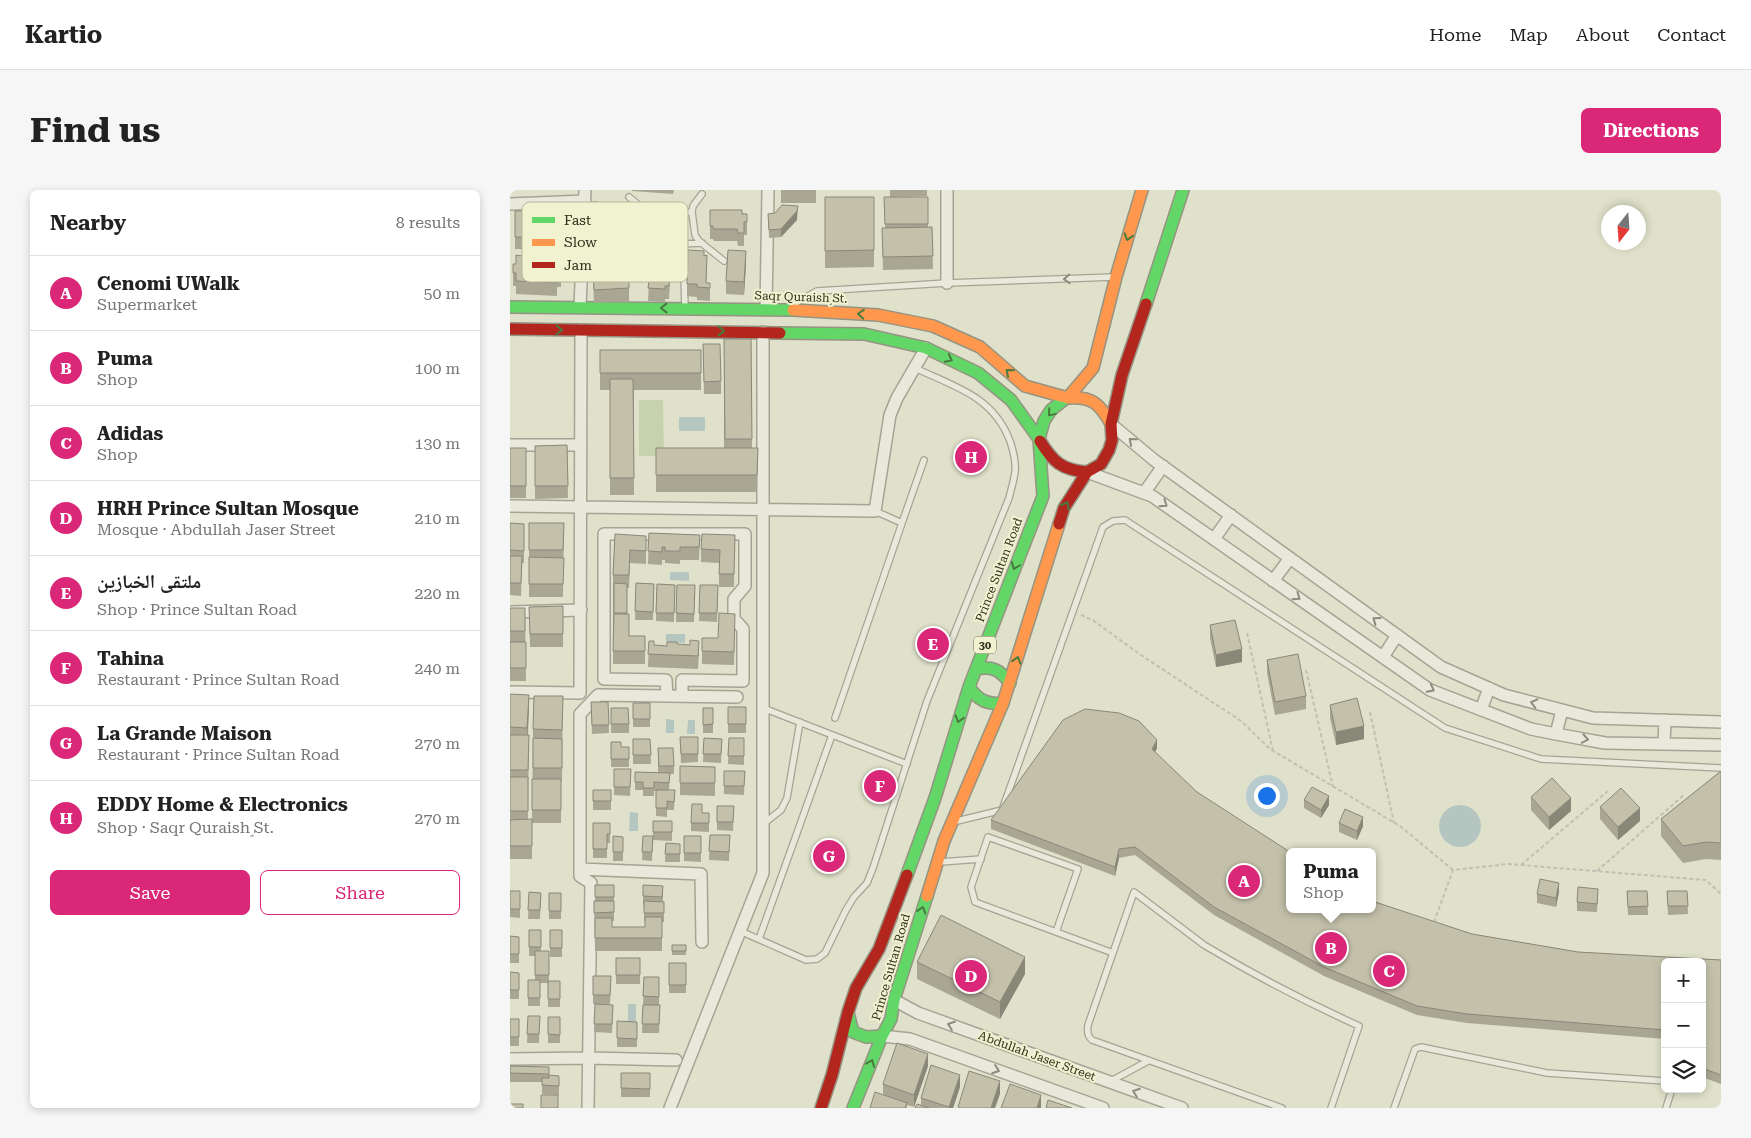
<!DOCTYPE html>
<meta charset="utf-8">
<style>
:root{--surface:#fff;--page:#f6f6f6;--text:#222;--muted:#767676;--line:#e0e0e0;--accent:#db2777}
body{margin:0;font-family:"Roboto Serif","Noto Naskh Arabic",serif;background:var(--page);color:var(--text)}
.controls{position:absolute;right:15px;bottom:15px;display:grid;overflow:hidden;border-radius:8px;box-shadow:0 2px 8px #0003}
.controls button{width:45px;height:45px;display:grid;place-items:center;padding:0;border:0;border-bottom:1px solid var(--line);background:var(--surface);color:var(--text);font:25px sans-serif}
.compass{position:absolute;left:1091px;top:15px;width:45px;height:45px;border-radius:50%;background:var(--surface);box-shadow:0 2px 8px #0003;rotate:197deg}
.you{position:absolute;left:756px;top:605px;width:18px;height:18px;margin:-12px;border:4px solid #fff;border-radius:50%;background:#1a73e8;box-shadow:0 0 0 8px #1a73e833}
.badge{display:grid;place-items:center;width:32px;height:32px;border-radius:50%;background:var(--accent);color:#fff;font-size:16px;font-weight:700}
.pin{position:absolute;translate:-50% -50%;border:2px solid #fff;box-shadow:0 1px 5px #0006}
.popup{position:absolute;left:776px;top:658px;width:90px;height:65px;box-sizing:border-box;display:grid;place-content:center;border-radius:8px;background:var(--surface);filter:drop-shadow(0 1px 4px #0005);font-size:16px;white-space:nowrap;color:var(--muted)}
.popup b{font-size:19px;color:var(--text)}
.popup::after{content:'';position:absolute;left:50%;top:100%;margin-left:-10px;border:10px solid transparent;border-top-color:var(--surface)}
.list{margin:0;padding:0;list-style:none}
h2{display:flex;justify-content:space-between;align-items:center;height:65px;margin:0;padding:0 20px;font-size:21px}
h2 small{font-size:16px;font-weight:400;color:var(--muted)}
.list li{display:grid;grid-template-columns:32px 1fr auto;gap:15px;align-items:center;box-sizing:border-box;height:75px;padding:0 20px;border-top:1px solid var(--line)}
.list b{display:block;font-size:19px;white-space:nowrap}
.list p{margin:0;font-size:16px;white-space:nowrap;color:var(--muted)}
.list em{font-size:16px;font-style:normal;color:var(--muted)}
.actions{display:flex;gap:10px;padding:15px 20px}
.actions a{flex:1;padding:11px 0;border:1px solid var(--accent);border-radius:8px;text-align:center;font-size:18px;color:var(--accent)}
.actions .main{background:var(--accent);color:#fff}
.icon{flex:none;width:28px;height:28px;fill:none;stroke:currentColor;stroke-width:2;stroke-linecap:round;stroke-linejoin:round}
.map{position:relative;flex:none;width:1211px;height:918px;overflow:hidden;border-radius:8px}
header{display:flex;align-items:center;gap:30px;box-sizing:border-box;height:70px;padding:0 25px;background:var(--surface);border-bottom:1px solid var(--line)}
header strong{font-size:24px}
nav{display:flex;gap:28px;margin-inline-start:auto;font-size:18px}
.intro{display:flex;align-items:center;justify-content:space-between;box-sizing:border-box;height:120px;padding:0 30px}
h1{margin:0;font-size:35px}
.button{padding:12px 22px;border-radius:8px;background:var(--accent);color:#fff;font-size:18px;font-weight:700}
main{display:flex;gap:30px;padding:0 30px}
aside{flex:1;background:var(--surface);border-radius:8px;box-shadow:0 2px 8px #0003}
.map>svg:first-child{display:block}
.green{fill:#c6d2ad}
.water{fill:#b5c6c0}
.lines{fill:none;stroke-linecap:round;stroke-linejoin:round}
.lane-casing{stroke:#a5a494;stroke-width:8}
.street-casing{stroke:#a5a494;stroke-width:14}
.fast-casing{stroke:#959483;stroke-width:14}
.slow-casing{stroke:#959483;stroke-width:14}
.jam-casing{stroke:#959483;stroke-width:14}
.path{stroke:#c1c0b2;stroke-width:2;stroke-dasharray:4 2.5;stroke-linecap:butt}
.lane{stroke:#e8e9db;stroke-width:5.5}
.street{stroke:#e8e9db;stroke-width:11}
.fast{stroke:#63d668;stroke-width:11}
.slow{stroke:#ff974d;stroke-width:11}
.jam{stroke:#b3261e;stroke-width:11}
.wall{fill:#a9a693}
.shaded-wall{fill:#898778}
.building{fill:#c4c1ab;stroke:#898778}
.oneway{stroke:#487a3f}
.oneway2{stroke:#8d8c7c}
.labels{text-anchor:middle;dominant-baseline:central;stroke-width:4;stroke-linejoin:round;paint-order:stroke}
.shield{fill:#f0f2d0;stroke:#6b6953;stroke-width:1}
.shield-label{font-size:11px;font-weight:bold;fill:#322e1d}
.street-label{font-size:12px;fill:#322e1d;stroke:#f0f2d0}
.key{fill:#f0f2d0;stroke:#b7b79a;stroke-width:1}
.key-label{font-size:14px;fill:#322e1d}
</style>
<header>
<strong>Kartio</strong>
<nav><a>Home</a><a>Map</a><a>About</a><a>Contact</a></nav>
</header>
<div class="intro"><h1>Find us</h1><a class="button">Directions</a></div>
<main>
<aside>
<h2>Nearby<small>8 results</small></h2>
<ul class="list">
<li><span class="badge">A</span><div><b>Cenomi UWalk</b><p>Supermarket</p></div><em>50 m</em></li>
<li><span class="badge">B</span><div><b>Puma</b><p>Shop</p></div><em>100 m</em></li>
<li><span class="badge">C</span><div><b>Adidas</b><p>Shop</p></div><em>130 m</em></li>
<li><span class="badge">D</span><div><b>HRH Prince Sultan Mosque</b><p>Mosque · Abdullah Jaser Street</p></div><em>210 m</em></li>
<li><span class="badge">E</span><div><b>ملتقى الخبازين</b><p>Shop · Prince Sultan Road</p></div><em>220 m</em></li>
<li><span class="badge">F</span><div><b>Tahina</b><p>Restaurant · Prince Sultan Road</p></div><em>240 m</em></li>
<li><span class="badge">G</span><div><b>La Grande Maison</b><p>Restaurant · Prince Sultan Road</p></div><em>270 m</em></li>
<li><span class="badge">H</span><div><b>EDDY Home &amp; Electronics</b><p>Shop · Saqr Quraish ٍSt.</p></div><em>270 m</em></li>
</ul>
<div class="actions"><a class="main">Save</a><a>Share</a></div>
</aside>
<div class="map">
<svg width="1211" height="918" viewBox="0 0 1211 918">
<rect width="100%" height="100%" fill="#e0e1ca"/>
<path class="green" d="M129 210H153L154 266H129Z"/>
<path class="water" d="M169 227H195V241H169Z
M160 382H179V391L160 390Z
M156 444H175V453L156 452Z
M156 529 164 530V543H156Z
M178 530H185V544H177Z
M929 636a21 21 0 1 1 42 0a21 21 0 1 1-42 0Z
M120 622 128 623V641H119Z
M118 814H126V832L118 833Z"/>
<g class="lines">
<g class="lane-casing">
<path id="lane" d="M192 4 183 16 182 22 185 45 189 51 214 71
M119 7 141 25 144 30 145 60 127 85
M141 25 182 22
M173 54 175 118
M146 55 192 53
M282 115 307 101 437 93 604 87
M392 333 414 270
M253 518 397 574
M325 528 392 333 365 321
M447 631 492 620 593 337 603 331 615 330 935 538 1031 569 1211 578
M253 634 271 620 277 608 290 532
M430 672 471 669
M230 741 296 770 307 769 315 763 336 720 344 707 357 693 363 678 417 511 499 308C501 300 504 290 505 282 506 272 503 260 500 251 483 206 445 197 405 178
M546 742 568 679 478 647 461 697 465 712 603 763
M249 749 322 545
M601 891 638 871
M772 918 582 850C577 846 577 841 578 835L624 702 694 755C744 785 796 812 849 836L821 918
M884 918 905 859 911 857 1037 883 1155 891
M1156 918 1162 899"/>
</g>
<g class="street-casing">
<path id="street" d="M0 14 75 11
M437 93V0
M70 117 75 0
M256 119 258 0
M601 234 644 270 931 477 994 505 1083 528 1211 532
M0 255H71
M577 282 642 306 920 500 1021 539 1046 544 1095 553 1211 555
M634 303 653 276
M0 316 365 321 380 225 387 208 416 158
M704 349 721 325
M763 391 780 368
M0 422 71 420
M873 467 887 445
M0 502 70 503 71 140
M157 506 156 490 94 489V344H235V396L224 409V429L233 439V491L172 490V506
M971 520 979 498
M1046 544 1052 520
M1154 554 1155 530
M70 679 191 684 192 752
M384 810 408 823 672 918
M372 846 400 849 593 918
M0 869 79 868 166 870
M78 918 81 693 70 686V524L88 505 227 507
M160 918 253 683V142"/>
</g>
<g class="fast-casing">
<path id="fast" d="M636 114 673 0
M0 117 283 120
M270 143 354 144 416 158 468 183 501 210 529 249
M466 479C483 476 490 480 500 493
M459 497C468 510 477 515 493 513
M397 685 425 608 459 497 533 306 529 249 534 231 541 220 560 205
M338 823 343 842 356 847 372 846
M343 918 372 846 381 829 384 810 417 706"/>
</g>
<g class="slow-casing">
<path id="slow" d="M283 120 368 125 423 136 470 157 515 196 558 208
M560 205 583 178 606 87 632 0
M558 208C582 206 590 214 601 234
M417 706 434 651 493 513 549 334"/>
</g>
<g class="jam-casing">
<path id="jam" d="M0 139 270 143
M530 251C543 272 552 280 577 282
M549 334 554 318 577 282 591 274 599 260 602 250 601 234 612 185 636 114
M311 918 322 885 338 822 346 798 369 759 397 685"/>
</g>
<path class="path" d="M571 425 584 431 628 463 731 531 760 559 890 636 943 680
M737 443 763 561
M796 480 823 597
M860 522 884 633
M1011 675 1098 601
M1087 681 1175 604
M924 732 943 680 998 674 1196 690 1211 704"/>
<use href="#lane" class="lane"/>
<use href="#street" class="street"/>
<use href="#fast" class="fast"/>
<use href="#slow" class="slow"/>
<use href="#jam" class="jam"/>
</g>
<path class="wall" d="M122 0H164L163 4 122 1Z
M271 0H306V13H271Z
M380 0H417V6L380 7Z
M315 7H364V77L315 78Z
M374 7H418V37H422L423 79 373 80 372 38H375Z
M82 12 88 16 119 20 118 67H116L115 73 90 72 89 76H81L82 40Z
M157 20H174L173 50 157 49Z
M200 20 237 24V45H234V56H228L227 51H204L203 49H200Z
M5 21H50V60L5 59Z
M258 24 287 30 271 47 259 48Z
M147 66 161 75 159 109H155V112L138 111 139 91 142 92Z
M194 66 197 78 196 93H200V111L187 110V107L177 106V94Z
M13 68 51 74V97H47V106L6 104V96H3V83L6 74Z
M236 73 234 105 216 104V91Z
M83 77 92 82 115 85H119V111L84 113Z
M214 149H241L242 258H248L247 302H146V258H214Z
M193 154 211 191V204H194Z
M90 160H191V200H124V305H100V200H90Z
M57 255 58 308 25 309V256Z
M0 258H16V308H0Z
M0 333 14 334V373H12L11 406 0 405Z
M54 333 53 407H19V360Z
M139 343 190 345 189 370H170V374L155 373V370H152V375L138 374Z
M105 344 136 359V374L120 373 119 398H117V424L119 446H135V474H103V385Z
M225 345 224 397H209V373L191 372V359Z
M126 393 144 394 143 430H125Z
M147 394 165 395 164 432 146 431Z
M167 395H185L184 432H166Z
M190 395H208L207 432 189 431Z
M53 416V457H20L19 417Z
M0 418H15L16 491H0Z
M700 435 732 472 706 477 700 448Z
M225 437 224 475 192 474V448H208Z
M139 451 144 455 157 456 167 454 189 463 188 479 138 477Z
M757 470 796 506V519L765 525 757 483Z
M0 504 19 518 18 545H19L18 629H22V669H0Z
M53 506 52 591H51V633H22L23 539Z
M81 512H98L99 543 82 544Z
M123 513H140V537H123Z
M820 515 854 549 826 555 820 528Z
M218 517H236V543H218Z
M101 518 119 534V543H101Z
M193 518H203V543H193Z
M170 547H188V572L171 573Z
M194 548 212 549 211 573 193 572Z
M219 548H234V575L218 574Z
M123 549H140L141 574H123Z
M101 552 111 557H119V577H101Z
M148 558 164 576V584H160L159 600H165L164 620H157V627L146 626V601H144V606H133V600H125V582L148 583Z
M647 558 645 562 780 719 962 744 1068 762 1211 770V894L1192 887V772H1155V849L957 833 907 825 814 786 704 725 625 665 609 668 605 686 481 639V630Z
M170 576 205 577V606L170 605Z
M104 579H121L120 606 104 605Z
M214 581H235L234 605 214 604Z
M1211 581V670L1196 669 1173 673 1151 646V629Z
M83 600H101V620H83Z
M1021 607 1061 621 1039 640 1021 620Z
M794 610 819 615 811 628 794 618Z
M207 616H224L223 641 207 640Z
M1090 617 1130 631 1108 650 1090 629Z
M199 623V642L181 641V633Z
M143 631H162V651L143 650 142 671 132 670 133 646H143Z
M83 633H100V653H97V668H83Z
M829 633 853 636 847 650 829 642Z
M200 645H220L219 671 199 670Z
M103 646 113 647V671H103Z
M174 646H191V672L174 671Z
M156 653 170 654V672H155Z
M104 695V731H102V737H135V731H134V715H133V695L153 696V712L154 721V732H152V761H85L84 711H85V707Z
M0 701H10V728L0 727Z
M1117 701H1137L1138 725H1118Z
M1157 701H1177L1178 724 1158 725Z
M19 702 31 703 30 729H18Z
M1049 702 1046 717 1027 713V704Z
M39 703H51V729H39Z
M1088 707 1087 722 1067 721V712Z
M19 740H31V761H39V791H50V817H38V793H30V816H18V790H25V766H19Z
M40 740H52V767H40Z
M0 746 9 747V773H0Z
M162 755H176V765H162Z
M106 768H130V794H106Z
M407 772 515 784 490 829 407 789Z
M159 773H176V803H159Z
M0 782 9 783V809H0Z
M134 787H149V815L150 823 149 843H132Z
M101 794 100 814H83V805Z
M85 814 103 823 102 843 84 842Z
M18 826H30L29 853H17Z
M38 827H50V853H38Z
M0 829H9V856H0Z
M107 831 127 832V857H107Z
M0 876 39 877V888L49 886V905L32 904V892H0Z
M418 876 404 917 397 915V918L373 904V894Z
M111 883H140V907H111Z
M450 897 443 918H405L411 915V908Z"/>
<path class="shaded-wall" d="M288 16 287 30 271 47V39Z
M236 61V73L234 105V92Z
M732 459V472L706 477V465Z
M19 505V518L17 551V538Z
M854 536V549L826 555V542Z
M647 550V558L642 568V559Z
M819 606V615L811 628V620Z
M1061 608V621L1039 640V627Z
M1130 618V631L1108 650V637Z
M853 627V636L847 650V641Z
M609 659V668L605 686V677Z
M1049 693V702L1046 717V708Z
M515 767V784L490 829V812Z
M418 864V876L404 917V905Z
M450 885V897L443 918H439Z
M490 891V904L485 918H481Z
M531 905V918H527Z"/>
<path class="building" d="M315 7H364V60L315 61Z
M374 7H418V34H375Z
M82 12H88V16H115V20H119V35H82Z
M272 15 288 16 287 21 271 39 259 40 258 24 265 23Z
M157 20H174L173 41H157Z
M200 20H232V24H237V32H234V43H228L227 39H204L203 36H200Z
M5 21H50V47H5Z
M422 37 423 66 373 67 372 38Z
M82 40 119 41 118 55H116L115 60 90 59 89 63H81Z
M178 60 194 61V66L197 65 196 93H200V98L187 97V94H177Z
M218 60 236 61 234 92 216 91Z
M147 62H161L159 96H155V99L138 98 139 91 142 92 143 66H147Z
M6 65 13 66V68L40 69 41 66H48V74H51V84H47V93L6 91V83H3V74H6Z
M91 76 92 82 114 81 115 85H119V98L84 100 83 77Z
M214 149H241L242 249H215Z
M193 154H210L211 191 194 192Z
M90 160H191V183H90Z
M100 189H123L124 288H100Z
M57 255 58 296H25V256Z
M0 258H16V296H0Z
M146 258H248L247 285H146Z
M0 333 14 334V361L0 360Z
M19 333H54L53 360H19Z
M139 343 190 345 189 357H170V361H155V357H152V362L138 361Z
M105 344 136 346V361L120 360 119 385H103Z
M192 344 225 345 224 384H209L210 360 191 359Z
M0 366H12L11 393H0Z
M19 367 54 368 53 394H19Z
M104 393 117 394V423H104Z
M126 393 144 394 143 422 125 421Z
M147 394 165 395 164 423H146Z
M167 395H185L184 424 166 423Z
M190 395H208L207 423H189Z
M53 416V444H20L19 417Z
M0 418H15V441H0Z
M209 423 225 424 224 462 192 461V448H208Z
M104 424H119V446H135V461H103Z
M725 430 732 459 706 465 700 435Z
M180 450 189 451 188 466 138 464 139 451H144V455L157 456V452H167V454L180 455Z
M0 452H16V478H0Z
M788 464 796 506 765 512 757 470Z
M0 504 19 505 17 538 0 537Z
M24 506H53L52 540 23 539Z
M847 508 854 536 826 542 820 515Z
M81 512H98L99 535H82Z
M123 513H140V529H123Z
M218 517H236V534H218Z
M101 518H118L119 534H101Z
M193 518H203V534L193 535Z
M575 519 609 523 629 531 647 550 642 559 687 602 780 662V719H862V711L962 744 1068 762 1211 770V885L1192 878V772H1155V840L957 824 907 816 814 777 704 717 625 657 609 659 605 677 481 630 553 530Z
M0 545H19L18 580H0Z
M170 547H188V564H171Z
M23 548 52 549V578H23Z
M194 548 212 549 211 564H193Z
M219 548H234V566H218Z
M123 549H140L141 565H123Z
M101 552H111V557H119V569H101Z
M148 558H163L164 576H149Z
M170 576 205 577V593H170Z
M104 579H121L120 597H104Z
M214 581H235L234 596H214Z
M1211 581V653L1196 652 1173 656 1151 629Z
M125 582 160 583 159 593 144 592V598H133V592H125Z
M0 587H18V621H0Z
M1042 588 1061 608 1039 627 1021 607Z
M22 589H51V620H22Z
M802 597 819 606 811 620 794 610Z
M1111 598 1130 618 1108 637 1090 617Z
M83 600H101V611H83Z
M146 600H165L164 612 157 611V618H146Z
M182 614H192V623H199V633H181Z
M207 616H224L223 632H207Z
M835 619 853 627 847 641 829 633Z
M22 629V656H0V630Z
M143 631H162V642H143Z
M83 633H100V644H97V659H83Z
M200 645H220L219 662 199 661Z
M103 646 113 647V662H103Z
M133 646H143L142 662H132Z
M174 646H191V663H174Z
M156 653 170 654V664H155Z
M1030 689 1049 693 1046 708 1027 704Z
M85 695H104V707H85Z
M133 695 153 696 152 707 133 706Z
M1068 697 1088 699 1087 714 1067 712Z
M0 701H10V719H0Z
M1117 701H1137L1138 716 1118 717Z
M1157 701H1177L1178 716H1158Z
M19 702 31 703 30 720H18Z
M39 703H51V721H39Z
M84 711H104V722L84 723Z
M134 711 154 712V723H134Z
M431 725 515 767 490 812 407 772Z
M135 727H152V748H85V728H102V737H135Z
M19 740H31V757H19Z
M40 740H52V758H40Z
M0 746 9 747V764H0Z
M162 755H176V761H162Z
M25 761H39V785H25Z
M106 768H130V785H106Z
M159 773H176V795H159Z
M0 782 9 783V800H0Z
M83 786H101L100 805H83Z
M134 787H149V807L133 806Z
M18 790H30V808H18Z
M38 791H50V809H38Z
M85 814 103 815 102 834H84Z
M133 815H150L149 834H132Z
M18 826H30L29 844H17Z
M38 827H50V845L38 844Z
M0 829H9V847H0Z
M107 831 127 832V849L107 848Z
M387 853 418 864 404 905 373 894Z
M421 875 450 885 439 917 411 908Z
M0 876 39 877V884L0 883Z
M459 881 490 891 481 918H450L448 917Z
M111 883H140V899L111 898Z
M39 885 49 886V896L32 895V888H39Z
M500 894 531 905 527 918H491Z
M365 902 397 913 395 918H360Z
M31 905H48V918H31Z
M538 910 562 918H536Z
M0 914H13V918H0Z
M407 914 419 918H405Z"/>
<defs><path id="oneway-chevron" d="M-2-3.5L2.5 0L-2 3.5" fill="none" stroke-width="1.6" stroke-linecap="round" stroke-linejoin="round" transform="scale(1.25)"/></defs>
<g class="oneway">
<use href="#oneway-chevron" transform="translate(618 47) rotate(107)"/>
<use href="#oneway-chevron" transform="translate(154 118) rotate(-180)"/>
<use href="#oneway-chevron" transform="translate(351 124) rotate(-175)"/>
<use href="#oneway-chevron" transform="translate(49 140) rotate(1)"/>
<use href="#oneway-chevron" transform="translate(211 141) rotate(1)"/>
<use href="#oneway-chevron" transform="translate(439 169) rotate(26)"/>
<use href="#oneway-chevron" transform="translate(499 182) rotate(-139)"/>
<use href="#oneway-chevron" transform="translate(541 223) rotate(130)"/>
<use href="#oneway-chevron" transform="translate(556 315) rotate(-62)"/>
<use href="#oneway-chevron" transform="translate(505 376) rotate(111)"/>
<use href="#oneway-chevron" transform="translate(507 470) rotate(-73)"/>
<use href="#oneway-chevron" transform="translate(449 529) rotate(107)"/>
<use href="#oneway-chevron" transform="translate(412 720) rotate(-73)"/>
<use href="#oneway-chevron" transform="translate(361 873) rotate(-68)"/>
</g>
<g class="oneway2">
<use href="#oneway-chevron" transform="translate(557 89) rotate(178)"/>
<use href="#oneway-chevron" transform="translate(622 251) rotate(-140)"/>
<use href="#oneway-chevron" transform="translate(654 314) rotate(35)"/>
<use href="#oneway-chevron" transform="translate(787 407) rotate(35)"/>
<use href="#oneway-chevron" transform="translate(866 430) rotate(-144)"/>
<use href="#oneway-chevron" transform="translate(921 499) rotate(28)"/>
<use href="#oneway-chevron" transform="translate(1024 513) rotate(-166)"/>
<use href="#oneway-chevron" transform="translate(1075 549) rotate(11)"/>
<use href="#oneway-chevron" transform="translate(441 835) rotate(-160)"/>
<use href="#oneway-chevron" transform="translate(486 880) rotate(20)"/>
<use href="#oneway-chevron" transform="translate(626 902) rotate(-160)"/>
</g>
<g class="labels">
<rect class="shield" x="464" y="446.5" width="22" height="17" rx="4"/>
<g class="shield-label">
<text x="475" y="455">30</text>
</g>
<g class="street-label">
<text transform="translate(291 107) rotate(2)">Saqr Quraish ٍSt.</text>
<text transform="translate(489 380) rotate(-69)">Prince Sultan Road</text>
<text transform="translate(381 777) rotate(-74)">Prince Sultan Road</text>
<text transform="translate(527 866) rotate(20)">Abdullah Jaser Street</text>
</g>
</g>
<rect x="12" y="12" width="166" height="80" rx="8" class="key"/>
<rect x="22" y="27" width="23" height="6" fill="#63d668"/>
<rect x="22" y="49" width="23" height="7" fill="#ff974d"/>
<rect x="22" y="72" width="23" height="6" fill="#b3261e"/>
<g class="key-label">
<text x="54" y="35">Fast</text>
<text x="54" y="57">Slow</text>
<text x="54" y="80">Jam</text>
</g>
</svg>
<div class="controls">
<button>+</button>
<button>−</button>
<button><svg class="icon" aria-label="layers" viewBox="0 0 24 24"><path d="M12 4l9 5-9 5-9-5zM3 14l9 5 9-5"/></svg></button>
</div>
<svg class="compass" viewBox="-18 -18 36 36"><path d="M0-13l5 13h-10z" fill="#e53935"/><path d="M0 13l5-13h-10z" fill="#767676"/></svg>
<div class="you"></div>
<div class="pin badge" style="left:734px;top:691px">A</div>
<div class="pin badge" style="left:821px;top:758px">B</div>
<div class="popup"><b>Puma</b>Shop</div>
<div class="pin badge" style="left:879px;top:781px">C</div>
<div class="pin badge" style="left:461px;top:786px">D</div>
<div class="pin badge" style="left:423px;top:454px">E</div>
<div class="pin badge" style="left:370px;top:596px">F</div>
<div class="pin badge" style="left:319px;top:666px">G</div>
<div class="pin badge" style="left:461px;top:267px">H</div>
</div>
</main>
